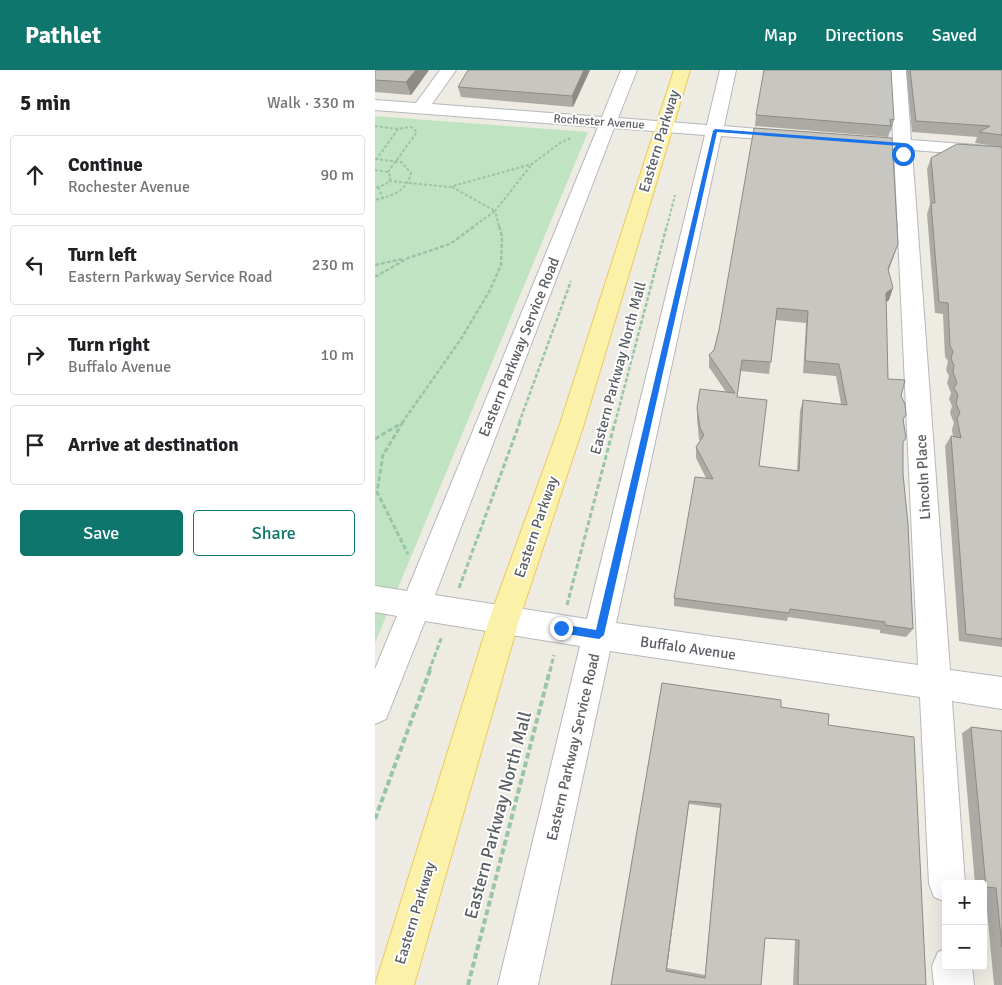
<!DOCTYPE html>
<meta charset="utf-8">
<style>
:root{--surface:#fff;--page:#f2f2f2;--text:#202124;--muted:#757577;--line:#e0e0e0;--accent:#0f766e}
body{margin:0;font-family:Signika,sans-serif;background:var(--page);color:var(--text)}
.controls{position:absolute;right:15px;bottom:15px;display:grid;overflow:hidden;border-radius:5px;box-shadow:0 5px 20px #0002}
.controls button{width:45px;height:45px;display:grid;place-items:center;padding:0;border:0;border-bottom:1px solid var(--line);background:var(--surface);color:var(--text);font:25px sans-serif}
.stop{position:absolute;width:15px;height:15px;margin:-11px;border:4px solid #1a73e8;border-radius:50%;background:#fff}
.stop.end{background:#1a73e8;border-color:#fff;box-shadow:0 1px 5px #0008}
.list{margin:0;padding:0;list-style:none}
h2{display:flex;justify-content:space-between;align-items:center;height:65px;margin:0;padding:0 20px;font-size:21px}
h2 small{font-size:16px;font-weight:400;color:var(--muted)}
.list li{display:grid;grid-template-columns:32px 1fr auto;gap:15px;align-items:center;box-sizing:border-box;height:80px;margin:0 10px 10px;padding:0 10px;border:1px solid var(--line);border-radius:5px}
.list b{display:block;font-size:19px;white-space:nowrap}
.list p{margin:0;font-size:16px;white-space:nowrap;color:var(--muted)}
.list em{font-size:16px;font-style:normal;color:var(--muted)}
.actions{display:flex;gap:10px;padding:15px 20px}
.actions a{flex:1;padding:11px 0;border:1px solid var(--accent);border-radius:5px;text-align:center;font-size:18px;color:var(--accent)}
.actions .main{background:var(--accent);color:#fff}
.icon{flex:none;width:28px;height:28px;fill:none;stroke:currentColor;stroke-width:2;stroke-linecap:round;stroke-linejoin:round}
.map{position:relative;flex:none;width:627px;height:915px;overflow:hidden}
header{display:flex;align-items:center;gap:30px;box-sizing:border-box;height:70px;padding:0 25px;background:var(--accent);color:#fff}
header strong{font-size:24px}
nav{display:flex;gap:28px;margin-inline-start:auto;font-size:18px}
main{display:flex}
aside{flex:1;background:var(--surface)}
.map>svg:first-child{display:block}
.green{fill:#c0e4c1}
.lines{fill:none;stroke-linecap:round;stroke-linejoin:round}
.minor-casing{stroke:#b5b8bc;stroke-width:2}
.major-casing{stroke:#ebc95e;stroke-width:2}
.path-far3{stroke:#9ac4a7;stroke-width:2;stroke-dasharray:3 2;stroke-linecap:butt}
.path-far2{stroke:#9ac4a7;stroke-width:2.5;stroke-dasharray:4 2;stroke-linecap:butt}
.path-far1{stroke:#9ac4a7;stroke-width:3;stroke-dasharray:5 2.5;stroke-linecap:butt}
.path{stroke:#9ac4a7;stroke-width:4;stroke-dasharray:6 3;stroke-linecap:butt}
.minor{fill:#fff;fill-rule:evenodd}
.major{fill:#fbf1a9;fill-rule:evenodd}
.wall{fill:#acaaa5;fill-rule:evenodd}
.shaded-wall{fill:#8c8b86}
.building{fill:#c8c6c0;stroke:#8c8b86;fill-rule:evenodd}
.route{fill:#1a73e8}
.labels{text-anchor:middle;dominant-baseline:central;stroke-width:4;stroke-linejoin:round;paint-order:stroke}
.far-street-label{font-size:12px;fill:#5b5e63;stroke:#fff}
.street-label{font-size:15px;fill:#5b5e63;stroke:#fff}
.near-street-label{font-size:18px;fill:#5b5e63;stroke:#fff}
</style>
<header>
<strong>Pathlet</strong>
<nav><a>Map</a><a>Directions</a><a>Saved</a></nav>
</header>
<main>
<aside>
<h2>5 min<small>Walk · 330 m</small></h2>
<ul class="list">
<li><svg class="icon" aria-label="ahead" viewBox="0 0 24 24"><path d="M12 20V5M6 11l6-6 6 6"/></svg><div><b>Continue</b><p>Rochester Avenue</p></div><em>90 m</em></li>
<li><svg class="icon" aria-label="left" viewBox="0 0 24 24"><path d="M17 20v-9H6M10 6l-5 5 5 5"/></svg><div><b>Turn left</b><p>Eastern Parkway Service Road</p></div><em>230 m</em></li>
<li><svg class="icon" aria-label="right" viewBox="0 0 24 24"><path d="M7 20v-9h11M14 6l5 5-5 5"/></svg><div><b>Turn right</b><p>Buffalo Avenue</p></div><em>10 m</em></li>
<li><svg class="icon" aria-label="arrive" viewBox="0 0 24 24"><path d="M6 21V4h12l-3 4 3 4H6"/></svg><div><b>Arrive at destination</b></div></li>
</ul>
<div class="actions"><a class="main">Save</a><a>Share</a></div>
</aside>
<div class="map">
<svg width="627" height="915" viewBox="0 0 627 915">
<rect width="100%" height="100%" fill="#edebe2"/>
<path class="green" d="M0 46 213 62 0 573Z"/>
<g class="lines">
<g class="minor-casing">
<path id="minor" d="M65 0H81L57 34 227 47 246 0H262L243 48 332 55 345 0H361L349 56 420 62 423 66 420 70 414 71 346 66 241 553 543 595 519 79 503 77 500 73 503 69H518L515 0H531L536 70 627 77V87L537 80 575 600 627 607V639L577 631 590 814H571V832L559 827 554 814 545 627 235 581 163 915H123L205 576 50 551 11 649 0 654V599L22 546 0 542V516L32 521 223 57 0 40V30L41 33ZM239 58 330 65 212 549 60 525Z
M571 879V896H597L599 915H559L557 896 563 882Z"/>
</g>
<g class="major-casing">
<path id="major" d="M299 0H315L209 354 144 550 39 915H0L114 550 185 354Z"/>
</g>
<path class="path-far3" d="M0 56 23 59
M0 89 26 92 36 103C32 121 17 126 0 130
M1 90 23 59 34 57
M0 100 13 102 16 108 11 114 0 118
M13 102 42 62 35 56
M14 111 74 117 157 94 185 73 196 68
M3 117 8 128
M77 117 120 141 99 156
M124 156 120 141 157 94
M292 156 300 125"/>
<path class="path-far2" d="M0 195 27 189
M0 207 33 188 75 174 101 155
M27 353 86 269 115 220 126 195 127 167 124 155
M144 353 196 211
M240 353 292 155"/>
<path class="path-far1" d="M28 352 8 385 2 422 33 484
M0 369 25 354
M84 518 145 352
M192 535 240 352
M54 601 67 566
M175 601 179 585"/>
<path class="path" d="M0 749 55 600
M93 915 175 600"/>
<use href="#minor" class="minor"/>
<use href="#major" class="major"/>
</g>
<path class="wall" d="M0 0H54L36 25 0 22Z
M215 0 198 37 86 27 83 17Z
M531 0H627V77L600 73 602 67 537 62Z
M381 45 519 50 516 61H515L513 67 380 56Z
M627 77V577L584 571 570 376 576 366 578 367 577 359 579 353 575 343 577 336 574 329 576 323 572 313 574 306 571 300 573 291 570 287 568 244 560 243 552 144 555 134 552 99 556 88Z
M523 174 514 200V230L511 232 513 309 526 326 528 373V404L538 559 531 567 505 563V560L413 547 412 551 299 536V528L331 408 321 388V377L325 371 324 369 322 349V338L351 322 334 297V285L339 280 344 260ZM401 250 431 253 428 303 461 306 466 334 428 330 425 341 422 401 384 396 362 327 366 301 394 304Z
M287 613 406 637 453 655 551 915H418L420 869 390 868 386 915H236ZM314 734 345 738 330 905 292 898Z
M596 657 627 661V915H619L610 819 608 818V814H600L587 663Z"/>
<path class="shaded-wall" d="M41 0H54L36 25 31 12Z
M209 0H215L198 37 197 26Z
M518 218 514 230 507 235 511 223Z
M314 731 292 898 291 901Z"/>
<path class="building" d="M0 0H41L31 12 0 10Z
M93 0H209L197 26 83 17Z
M389 0H516L519 50 515 49 516 56 381 45Z
M535 0H627V65L604 62 615 56 541 51Z
M379 58 517 68 523 174 513 199 518 218 511 223 513 309 530 310 526 326 530 334 531 345 528 349 531 368 528 372V404L533 454 538 559 510 555V552L415 539 414 543 299 528 320 407 338 409 321 377 329 365 325 358 322 338 325 319 360 323 334 285 339 280 344 260ZM402 238 433 241 430 291 464 294 472 335 428 330 424 401 384 396 392 330 362 327 367 290 396 292Z
M582 74 627 77V569L591 564 576 366 586 368 582 348 585 343 581 333 583 325 579 318 582 313 578 302 579 295 576 289 578 281 575 276 573 233 564 232 556 133H560L556 88Z
M287 613 406 630V637L454 644 453 655 539 667 551 915H423L424 870 390 868 386 915H236ZM314 731 346 734 330 908 291 901Z
M596 657 627 661V877L621 818 611 817Z"/>
<path class="route" d="M340 59 528 73 530 75 531 84 527 85 525 76 342 62 229 565 224 569 186 563 181 558 186 554 221 560 338 61Z"/>
<g class="labels">
<g class="far-street-label">
<text transform="translate(224 52) rotate(4)">Rochester Avenue</text>
</g>
<g class="street-label">
<text transform="translate(284 71) rotate(-73)">Eastern Parkway</text>
<text transform="translate(144 277) rotate(-68)">Eastern Parkway Service Road</text>
<text transform="translate(243 298) rotate(-75)">Eastern Parkway North Mall</text>
<text transform="translate(548 407) rotate(-93)">Lincoln Place</text>
<text transform="translate(161 457) rotate(-71)">Eastern Parkway</text>
<text transform="translate(313 578) rotate(8)">Buffalo Avenue</text>
<text transform="translate(198 677) rotate(-77)">Eastern Parkway Service Road</text>
<text transform="translate(40 843) rotate(-73)">Eastern Parkway</text>
</g>
<g class="near-street-label">
<text transform="translate(123 745) rotate(-75)">Eastern Parkway North Mall</text>
</g>
</g>
</svg>
<div class="controls">
<button>+</button>
<button>−</button>
</div>
<div class="stop" style="left:528px;top:84px"></div>
<div class="stop end" style="left:186px;top:558px"></div>
</div>
</main>
